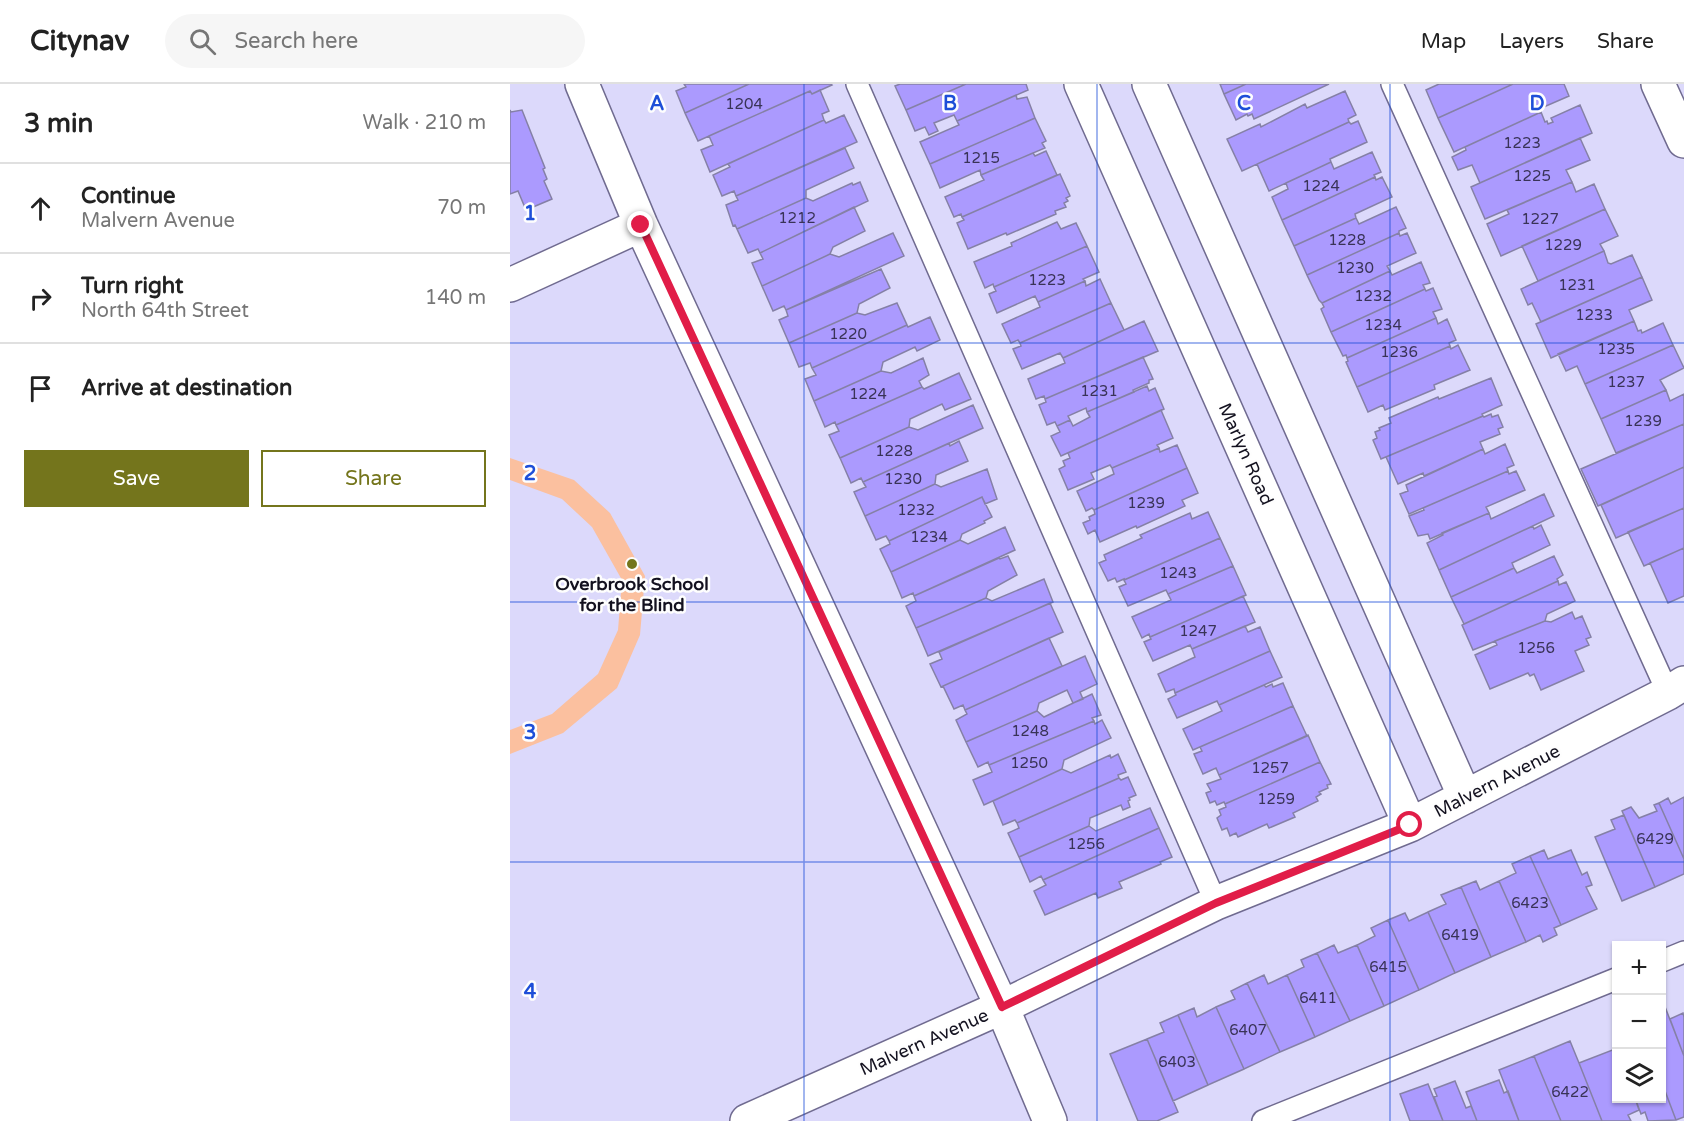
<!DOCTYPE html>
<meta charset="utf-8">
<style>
:root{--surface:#fff;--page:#f6f6f6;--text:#222;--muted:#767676;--line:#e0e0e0;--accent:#74751c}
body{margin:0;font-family:"Varela Round",sans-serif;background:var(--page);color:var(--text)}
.controls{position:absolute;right:18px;bottom:18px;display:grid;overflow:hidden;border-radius:0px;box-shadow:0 2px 4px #0004}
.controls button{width:54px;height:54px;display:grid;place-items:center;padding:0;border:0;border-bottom:2px solid var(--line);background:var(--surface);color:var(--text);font:30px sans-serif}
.stop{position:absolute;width:18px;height:18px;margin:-14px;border:4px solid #e11d48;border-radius:50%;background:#fff}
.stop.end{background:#e11d48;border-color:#fff;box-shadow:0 2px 6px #0008}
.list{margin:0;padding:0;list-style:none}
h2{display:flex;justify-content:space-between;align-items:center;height:78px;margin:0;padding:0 24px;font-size:26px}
h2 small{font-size:20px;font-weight:400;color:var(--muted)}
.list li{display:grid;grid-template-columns:39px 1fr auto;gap:18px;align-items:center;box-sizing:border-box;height:90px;padding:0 24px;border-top:2px solid var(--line)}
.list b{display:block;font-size:22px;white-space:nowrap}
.list p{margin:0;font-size:20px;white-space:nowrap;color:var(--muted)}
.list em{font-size:20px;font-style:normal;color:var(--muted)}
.actions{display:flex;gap:12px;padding:18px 24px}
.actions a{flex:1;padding:14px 0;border:2px solid var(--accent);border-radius:0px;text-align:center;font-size:21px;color:var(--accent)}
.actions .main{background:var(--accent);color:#fff}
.icon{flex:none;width:33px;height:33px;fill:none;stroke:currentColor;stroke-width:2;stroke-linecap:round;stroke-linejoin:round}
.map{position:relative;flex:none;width:1174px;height:1037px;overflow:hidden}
header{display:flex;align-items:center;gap:36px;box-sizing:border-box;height:84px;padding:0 30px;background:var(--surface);border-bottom:2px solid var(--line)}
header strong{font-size:28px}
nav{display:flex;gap:33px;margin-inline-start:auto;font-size:21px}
.search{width:420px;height:54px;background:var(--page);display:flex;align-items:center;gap:15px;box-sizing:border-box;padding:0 21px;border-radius:33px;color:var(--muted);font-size:22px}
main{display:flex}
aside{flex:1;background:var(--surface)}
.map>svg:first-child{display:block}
.green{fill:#fbc09f}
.building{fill:#ab9afe;stroke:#8580a6;stroke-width:1.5}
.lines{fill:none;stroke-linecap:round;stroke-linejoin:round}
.service-casing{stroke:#706b90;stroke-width:24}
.minor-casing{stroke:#706b90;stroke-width:36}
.service{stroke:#fff;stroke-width:21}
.minor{stroke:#fff;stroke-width:33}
.route{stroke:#e11d48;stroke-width:8}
.grid{fill:none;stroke:#1d4ed8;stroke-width:1.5;stroke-opacity:0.55}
.poi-dot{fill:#74751c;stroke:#fefefe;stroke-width:2}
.labels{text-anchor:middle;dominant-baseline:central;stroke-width:5;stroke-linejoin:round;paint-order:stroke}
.number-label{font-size:15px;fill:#393357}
.street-label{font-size:18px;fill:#13111f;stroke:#fefefe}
.poi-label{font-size:18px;font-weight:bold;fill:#13111f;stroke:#fefefe}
.grid-label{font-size:20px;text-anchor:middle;font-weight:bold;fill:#1d4ed8;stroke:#fefefe;stroke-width:5;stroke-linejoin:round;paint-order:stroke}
</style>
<header>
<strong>Citynav</strong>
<div class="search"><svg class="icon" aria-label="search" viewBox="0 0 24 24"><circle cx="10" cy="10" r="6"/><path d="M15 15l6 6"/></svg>Search here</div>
<nav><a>Map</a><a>Layers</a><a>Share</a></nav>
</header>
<main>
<aside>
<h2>3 min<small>Walk · 210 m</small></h2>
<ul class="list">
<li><svg class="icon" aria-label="ahead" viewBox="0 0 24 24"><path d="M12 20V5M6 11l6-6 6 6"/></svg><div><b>Continue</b><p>Malvern Avenue</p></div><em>70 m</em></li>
<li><svg class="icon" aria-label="right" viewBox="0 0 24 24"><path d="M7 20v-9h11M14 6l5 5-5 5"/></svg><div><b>Turn right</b><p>North 64th Street</p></div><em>140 m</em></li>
<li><svg class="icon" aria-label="arrive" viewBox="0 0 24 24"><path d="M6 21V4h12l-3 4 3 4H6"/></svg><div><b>Arrive at destination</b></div></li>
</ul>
<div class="actions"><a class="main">Save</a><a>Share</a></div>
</aside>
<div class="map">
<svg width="1174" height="1037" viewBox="0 0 1174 1037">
<rect width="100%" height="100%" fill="#dcd9fb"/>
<path class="green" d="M0 374 64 396 100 429 135 492 130 551 107 604 53 649 0 670V646L42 630 88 590 108 546 112 496 82 443 52 415 0 396Z"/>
<path class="building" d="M174 0H239L175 29 166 7 176 3Z
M239 0H321L322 1 302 10 300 7 188 57 175 29Z
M390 0H456L396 26 385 2Z
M456 0H516L518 6 447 37 444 31 424 39 428 47 419 51 415 43 405 47 396 26Z
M710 0H736L714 10Z
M736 0H819L744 35 742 30 738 32 737 30 726 36 714 10Z
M929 0H1003L928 34 916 6Z
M1003 0H1054L1059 12 1029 25 1031 28 944 68 928 34Z
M310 6 319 27 312 30 314 36 200 88 191 66 203 61 199 52 300 7 302 10Z
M835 7 846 31 838 35 839 38 732 87 717 55 750 40 751 43 795 20 797 24Z
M506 11 507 15 517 13 525 34 420 80 410 58 449 41 447 37Z
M1070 21 1082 49 970 99 962 81 948 86 942 73 956 66 955 63 1031 28 1035 38 1037 37 1038 40 1043 38 1041 34Z
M0 26 1 28 12 26 35 84 33 85 37 95 34 97 42 115 16 126 8 107 0 110Z
M334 31 347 58 226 112 224 107 212 112 203 91 220 83 218 80 314 36 316 39Z
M525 34 536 57 532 59 535 64 471 91 470 86 430 104 420 80Z
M848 37 857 58 820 75 821 78 759 107 747 80 839 38 841 40Z
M1070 54 1080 76 1056 86 1062 98 975 135 961 103Z
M335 64 344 84 296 106V114L227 145 225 141 223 142 216 121 228 116 226 112Z
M536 67 547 91 452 133 451 130 444 133 435 113 474 96 471 91 523 69 525 72Z
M862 68 871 88 864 91 865 93 772 136 762 113 778 105 776 99 821 78 824 85Z
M550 90 560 112 556 114 558 117 554 119 556 123 545 127 546 130 497 151 496 149 458 165 447 139 454 136 452 133Z
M865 93 866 96 872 93 882 113 845 130 846 134 784 162 772 136Z
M350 98 358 117 250 169 248 165 238 169 227 145 296 114 303 117 342 99 343 101Z
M1062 98 1066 108 1084 100 1095 125 991 172 977 140 999 130 997 126Z
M344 123 355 147 323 163 320 170 252 202 242 179 253 175 250 169Z
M886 123 896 144 889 147V149L797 191 784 162 846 134 849 140Z
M1095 125 1108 152 1090 160 1094 167 1028 197 1012 162Z
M547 138 551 145 566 139 577 162 484 203 483 200 475 204 464 178 502 162 501 159Z
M383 149 394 172 276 226 274 222 263 227 252 202 320 170 329 173Z
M889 149 890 152 897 149 906 169 877 182 880 187 812 219 809 216 797 191Z
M577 162 589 188 573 195 575 197 528 218 525 212 487 229 479 210 486 207 484 203Z
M1094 167 1098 179 1101 180 1122 171 1132 193 1031 238 1022 219 1018 221 1011 205Z
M911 178 920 199 913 201 915 205 821 248 811 225 814 223 812 219 880 187 882 191Z
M371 185 380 204 349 220 347 229 279 259 269 236 278 232 276 226Z
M1132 193 1142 216 1119 226 1124 237 1041 274 1026 240Z
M590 195 601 219 510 259 508 256 501 259 492 240 530 223 528 218 575 197 576 202Z
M923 204 932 225 923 228 926 234 837 274 836 271 833 272 821 248 915 205 916 207Z
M387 219 397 241 302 284 300 279 289 283 279 259 347 229 355 231Z
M601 219 614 246 553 274 550 269 512 285 503 265 511 262 510 259Z
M420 233 430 256 407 267 405 263 373 278 371 287 304 317 295 295 306 291 302 284 397 241 398 243Z
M926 234 928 240 937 235 946 256 939 259 940 262 847 303 836 278 838 277 837 274Z
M634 237 648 267 535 315 534 312 526 315 518 295 555 279 553 274Z
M1124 237 1128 247 1131 246 1132 249 1153 239 1163 261 1075 300 1067 282 1056 287 1048 270Z
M948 261 960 286 924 301 925 305 875 326 873 321 858 328 847 303 940 262 941 265Z
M1163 261 1174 284 1150 296 1156 306 1091 335 1075 300Z
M633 273 643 295 639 296V299L623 306 624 308 577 328 576 324 558 332 560 336 547 342 545 338 537 341 529 321 536 318 535 315Z
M413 274 419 291 409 297 412 303 326 341 325 338 315 343 304 317 371 287 381 289Z
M449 289 461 315 435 326 432 320 400 335 399 343 330 374 319 351 329 347 326 341 412 303 414 305Z
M981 294 992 321 972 330 973 332 871 375 863 356 867 354 865 348 870 346 869 344 881 339 879 334 928 313 929 315Z
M637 302 639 307 645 304 654 325 551 372 541 352 550 348 547 342 560 336 563 342 580 333 577 328Z
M1156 306 1160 317 1174 310V340L1106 369 1091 335Z
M463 321 473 344 353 398 351 394 341 399 330 374 399 343 408 346Z
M651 326 663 354 647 361 649 364 602 384 600 381 581 389 584 395 558 406 549 385 555 382 553 377 560 374 558 369Z
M981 330 982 333 988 331 993 343 988 345 990 350 970 358 973 365 914 392 913 389 888 400 876 373 973 332 974 333Z
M1174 340V383L1088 422 1071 385Z
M449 357 458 377 426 391 425 400 355 432 344 408 356 403 353 398 439 359 440 362Z
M995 360 1004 381 997 384 998 387 899 430 890 410 898 407 896 401 973 365 975 370Z
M667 361 677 384 584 426 582 424 576 427 567 407 604 390 602 384 649 364 650 368Z
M1174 383V424L1106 454 1091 421Z
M677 384 688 409 672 416 675 422 627 444 626 442 590 458 585 446 578 450 573 439 580 436 579 433 585 430 584 426Z
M477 385 487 415 475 420 472 413 379 457 376 452 366 456 355 432 425 400 431 403Z
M998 387 999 390 1006 387 1015 406 976 423 979 429 920 455 918 450 908 452 899 432 914 426 913 424Z
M1034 410 1044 432 929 486 917 459 933 451 932 449 979 429 981 435Z
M472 413 482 433 474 437 475 439 452 450 450 456 381 488 370 465 380 460 379 457Z
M1174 424V464L1134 482 1118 448Z
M698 428 710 454 614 496V495L607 498 605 494 598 497 589 479 596 476 594 471 632 454 630 451 680 429 682 435Z
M1031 441 1040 461 1002 479 1004 484 941 513 929 486 1023 442 1024 445Z
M495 443 505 466 404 512 403 509 392 514 381 488 450 456 458 460Z
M710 454 723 482 658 510 656 506 618 522 609 503 616 500 614 496Z
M1174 464V512L1158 519 1140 479Z
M498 472 507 491 478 507 476 514 406 544 396 522 406 517 404 512 489 474 490 475Z
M1044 472 1053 491 1047 495 1048 497 954 540 941 513 1004 484 1007 489Z
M723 482 736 511 640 553 639 550 632 554 622 533 661 516 658 510Z
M534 495 543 518 418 572 406 544 476 514 482 517Z
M1048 497 1049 501 1056 498 1065 517 1037 530 1035 537 963 566 952 541Z
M733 512 745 538 682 565 680 561 643 577 634 558 641 555 640 553Z
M540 519 553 548 431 603 420 580 432 575 429 568Z
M1062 528 1065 535 1072 532 1081 553 1076 555 1079 561 1065 567 1074 587 1031 606 1024 590 1020 592 1018 589 980 605 965 571 987 561 985 557 1035 537 1041 538Z
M735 542 738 548 750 543 760 567 665 609 664 605 656 608 648 590 685 573 682 565Z
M539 554 552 582 455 626 453 621 444 625 433 602Z
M760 567 772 593 709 621 707 617 667 634 658 615 666 611 665 609Z
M575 572 587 600 570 608 573 615 563 619 557 606 529 619 527 627 456 658 446 636 457 630 455 626Z
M773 599 783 622 683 666 673 645 712 627 709 621 754 601 756 603 762 600 763 603Z
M582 610 591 631 582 634 584 637 479 681 478 678 468 683 456 658 527 627 534 633Z
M783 622 797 652 709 691 706 684 693 690 684 670 692 667 690 663Z
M592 636 601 654 554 676 552 685 474 721 463 696 482 688 479 681 584 637 585 640Z
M798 651 810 678 715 720 714 718 707 721 705 717 700 719 696 709 701 707 697 700 711 695 709 691Z
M608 670 616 688 608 691 609 694 507 739 505 736 493 741 483 717 552 685 561 689 600 671 601 674Z
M810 678 821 700 817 701 818 704 809 708 811 710 806 713 808 717 783 729 785 733 759 744 757 740 728 753 726 749 720 752 717 744 712 746 707 734 711 731 709 726 716 723 715 720Z
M618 693 626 711 619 714 620 716 618 717 620 723 613 726 611 721 580 734 579 742 509 773 498 749 509 744 507 739 609 694 611 696Z
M1174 713V775L1149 719 1158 714 1161 720Z
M1149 719 1174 775V790L1145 803 1112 727 1121 723 1129 734 1147 727 1144 721Z
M640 724 649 744 533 796 531 792 520 798 509 773 579 742 586 747Z
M1114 731 1145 803 1112 817 1085 753 1105 745 1101 736Z
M649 744 662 773 650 778 651 780 609 798 612 804 588 814 586 809 535 831 524 807 536 801 533 796Z
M1034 766 1038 775 1061 766 1072 791 1077 788 1082 801 1076 803 1087 825 1051 841 1020 772Z
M1020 772 1051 841 1044 844 1047 851 1033 858 1030 851 1016 858 989 797 1006 789 1002 780Z
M966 797 970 806 989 797 1016 858 981 873 951 803Z
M951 803 981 873 945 889 918 828 936 820 931 811Z
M918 828 945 889 909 906 878 836 895 829 899 837Z
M878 836 909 906 874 922 847 861 865 852 861 844Z
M824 861 828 869 847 861 874 922 840 937 807 869Z
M807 869 840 937 805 953 777 891 794 883 791 876Z
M754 891 758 900 777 891 805 953 770 968 737 899Z
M737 899 770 968 734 985 706 923 725 915 721 907Z
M1152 915 1174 972V1033L1166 1036 1152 999Z
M706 923 734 985 698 1001 668 931 684 924 687 933Z
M1173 929 1174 933V972L1160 935Z
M668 931 698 1001 663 1017 637 955 654 948 650 939Z
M637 955 668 1028 647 1037H628L600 970Z
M1060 957 1069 979 1092 1037H1051L1024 972Z
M1105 965 1106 1014H1125L1129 1026 1118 1031 1121 1037H1092L1069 979Z
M1024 972 1051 1037H1009L989 986Z
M989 996 994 1009 998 1007 1009 1037H967L956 1008Z
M945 997 956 1024 961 1022 967 1037H933L924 1013 927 1012 924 1005Z
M1152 999 1166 1036 1138 1037 1135 1028 1131 1030 1125 1014H1152Z
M918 1000 933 1037H900L890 1010Z"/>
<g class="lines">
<g class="service-casing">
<path id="service" d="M347 0 706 819
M882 0 1158 609
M1152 877 1174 868
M753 1037 1106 895"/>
</g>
<g class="minor-casing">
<path id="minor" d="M72 0 131 141 492 923 540 1037
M571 0 900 741
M639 0 955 713
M1148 0 1174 57
M0 201 131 141
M237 1037 492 923 706 819 900 741 1158 609 1174 599"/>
</g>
<use href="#service" class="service"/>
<use href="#minor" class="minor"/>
</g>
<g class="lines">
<path class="route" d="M131 141 492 923 706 819 900 741"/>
</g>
<path class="grid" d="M294 0V1037M587 0V1037M880 0V1037M0 259H1174M0 518H1174M0 778H1174"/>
<circle class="poi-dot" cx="122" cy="480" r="6"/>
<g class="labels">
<g class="number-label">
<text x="234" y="20">1204</text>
<text x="1012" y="59">1223</text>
<text x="471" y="74">1215</text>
<text x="1022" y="92">1225</text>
<text x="811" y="102">1224</text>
<text x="287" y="134">1212</text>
<text x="1030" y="135">1227</text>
<text x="837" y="156">1228</text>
<text x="1053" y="161">1229</text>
<text x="845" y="184">1230</text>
<text x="537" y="196">1223</text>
<text x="1067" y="201">1231</text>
<text x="863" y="212">1232</text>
<text x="1084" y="231">1233</text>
<text x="873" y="241">1234</text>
<text x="338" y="250">1220</text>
<text x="1106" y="265">1235</text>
<text x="889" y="268">1236</text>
<text x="1116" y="298">1237</text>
<text x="589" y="307">1231</text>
<text x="358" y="310">1224</text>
<text x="1133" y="337">1239</text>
<text x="384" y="367">1228</text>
<text x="393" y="395">1230</text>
<text x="636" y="419">1239</text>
<text x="406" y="426">1232</text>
<text x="419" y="453">1234</text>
<text x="668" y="489">1243</text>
<text x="688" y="547">1247</text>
<text x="1026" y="564">1256</text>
<text x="520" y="647">1248</text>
<text x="519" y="679">1250</text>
<text x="760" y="684">1257</text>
<text x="766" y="715">1259</text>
<text x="1145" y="755">6429</text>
<text x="576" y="760">1256</text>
<text x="1020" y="819">6423</text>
<text x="950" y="851">6419</text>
<text x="878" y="883">6415</text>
<text x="808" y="914">6411</text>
<text x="738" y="946">6407</text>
<text x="667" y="978">6403</text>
<text x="1060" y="1008">6422</text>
</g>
<g class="street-label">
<text transform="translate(736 370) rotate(66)">Marlyn Road</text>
<text transform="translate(987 697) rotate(-27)">Malvern Avenue</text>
<text transform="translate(414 958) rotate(-24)">Malvern Avenue</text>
</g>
<g class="poi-label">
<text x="122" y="500">Overbrook School<tspan x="122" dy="21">for the Blind</tspan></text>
</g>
</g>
<g class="grid-label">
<text x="147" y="26">A</text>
<text x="440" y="26">B</text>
<text x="734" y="26">C</text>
<text x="1027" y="26">D</text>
<text x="20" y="136">1</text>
<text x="20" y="396">2</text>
<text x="20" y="655">3</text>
<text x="20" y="914">4</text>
</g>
</svg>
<div class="controls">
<button>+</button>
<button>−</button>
<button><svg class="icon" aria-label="layers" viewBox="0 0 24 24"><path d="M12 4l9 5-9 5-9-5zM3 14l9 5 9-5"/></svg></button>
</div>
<div class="stop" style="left:900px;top:741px"></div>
<div class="stop end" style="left:131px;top:141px"></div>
</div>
</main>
